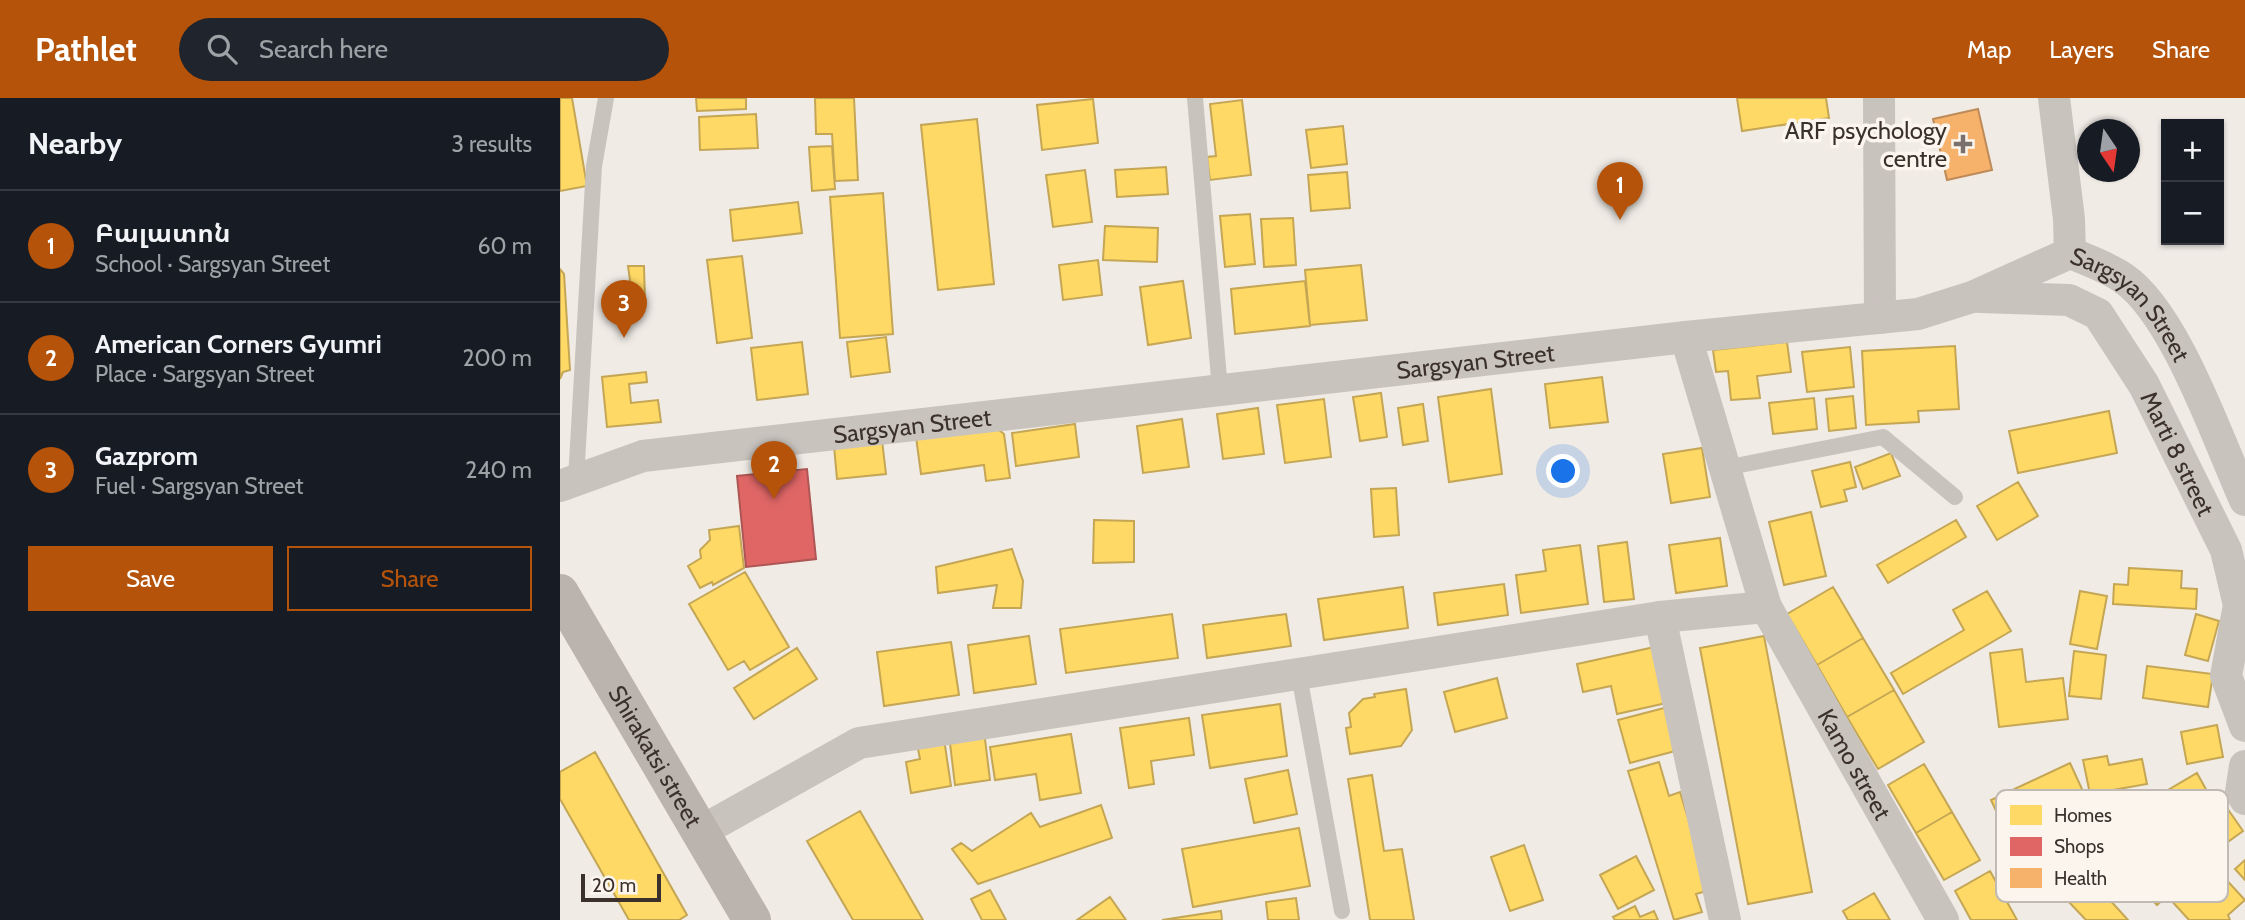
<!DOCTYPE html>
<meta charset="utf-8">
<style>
:root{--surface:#171b24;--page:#20242c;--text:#f1f3f6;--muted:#9ea1a6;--line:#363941;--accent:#b45309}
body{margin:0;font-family:Cabin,"Noto Sans Armenian",sans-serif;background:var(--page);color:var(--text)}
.controls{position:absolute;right:21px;top:21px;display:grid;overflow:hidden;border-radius:0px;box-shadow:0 2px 5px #0004}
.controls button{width:63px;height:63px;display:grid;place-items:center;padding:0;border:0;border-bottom:2px solid var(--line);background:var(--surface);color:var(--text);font:35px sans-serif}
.compass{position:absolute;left:1517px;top:21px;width:63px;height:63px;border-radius:50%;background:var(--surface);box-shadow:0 2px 5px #0004;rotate:167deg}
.scale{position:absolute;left:21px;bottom:18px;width:80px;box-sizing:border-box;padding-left:7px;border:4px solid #3b302b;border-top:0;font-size:19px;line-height:24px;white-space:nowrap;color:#3b302b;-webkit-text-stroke:5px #fbf5ee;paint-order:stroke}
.you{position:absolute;left:1004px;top:374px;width:24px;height:24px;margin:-18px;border:5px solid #fff;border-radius:50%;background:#1a73e8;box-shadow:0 0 0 10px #1a73e833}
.badge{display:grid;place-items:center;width:46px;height:46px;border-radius:50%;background:var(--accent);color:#fff;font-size:23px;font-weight:700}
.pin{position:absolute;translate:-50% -58px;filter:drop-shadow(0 2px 4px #0008)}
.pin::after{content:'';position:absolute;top:37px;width:24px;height:21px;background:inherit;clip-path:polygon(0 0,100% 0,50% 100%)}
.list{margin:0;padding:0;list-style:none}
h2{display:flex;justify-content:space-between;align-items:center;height:91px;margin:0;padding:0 28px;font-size:30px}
h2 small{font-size:23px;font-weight:400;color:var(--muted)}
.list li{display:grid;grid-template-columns:46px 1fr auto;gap:21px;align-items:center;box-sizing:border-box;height:112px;padding:0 28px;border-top:2px solid var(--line)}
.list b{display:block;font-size:26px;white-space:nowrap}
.list p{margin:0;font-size:23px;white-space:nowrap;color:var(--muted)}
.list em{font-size:23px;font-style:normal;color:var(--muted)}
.actions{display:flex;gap:14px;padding:21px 28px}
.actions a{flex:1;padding:16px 0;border:2px solid var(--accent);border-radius:0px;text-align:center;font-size:24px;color:var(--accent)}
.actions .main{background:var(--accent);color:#fff}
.icon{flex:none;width:38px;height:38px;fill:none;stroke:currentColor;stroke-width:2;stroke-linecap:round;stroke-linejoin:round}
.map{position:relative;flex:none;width:1685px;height:822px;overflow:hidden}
header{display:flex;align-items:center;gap:42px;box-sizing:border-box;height:98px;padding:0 35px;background:var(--accent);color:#fff}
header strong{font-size:33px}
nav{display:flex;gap:38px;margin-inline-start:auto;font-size:24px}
.search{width:490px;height:63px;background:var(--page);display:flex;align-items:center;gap:18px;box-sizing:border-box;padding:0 24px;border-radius:38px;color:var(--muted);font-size:26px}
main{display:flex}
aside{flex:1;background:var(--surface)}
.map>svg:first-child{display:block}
.homes{fill:#ffd966;stroke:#c4a654;stroke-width:2}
.shops{fill:#e06666;stroke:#ae5654;stroke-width:2}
.health{fill:#f6b26b;stroke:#be8b58;stroke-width:2}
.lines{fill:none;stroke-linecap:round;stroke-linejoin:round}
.lane{stroke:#c9c3be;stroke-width:16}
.street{stroke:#c9c3be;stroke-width:32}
.secondary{stroke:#bab3ae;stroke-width:38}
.poi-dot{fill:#7a716c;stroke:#fbf5ee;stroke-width:2.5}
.labels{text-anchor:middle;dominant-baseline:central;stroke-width:7;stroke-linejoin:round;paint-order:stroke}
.poi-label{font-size:24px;fill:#3b302b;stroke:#fbf5ee;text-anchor:end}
.street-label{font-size:24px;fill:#3b302b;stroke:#fbf5ee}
.key{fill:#fbf5ee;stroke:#c1bab4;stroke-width:2}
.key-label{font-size:19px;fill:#3b302b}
</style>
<header>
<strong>Pathlet</strong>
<div class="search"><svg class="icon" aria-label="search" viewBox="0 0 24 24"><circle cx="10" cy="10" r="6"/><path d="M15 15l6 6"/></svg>Search here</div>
<nav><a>Map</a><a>Layers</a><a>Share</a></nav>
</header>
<main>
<aside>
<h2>Nearby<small>3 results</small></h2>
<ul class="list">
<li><span class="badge">1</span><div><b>Բալատոն</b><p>School · Sargsyan Street</p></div><em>60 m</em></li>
<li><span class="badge">2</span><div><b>American Corners Gyumri</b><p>Place · Sargsyan Street</p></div><em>200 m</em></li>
<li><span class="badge">3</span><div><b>Gazprom</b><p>Fuel · Sargsyan Street</p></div><em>240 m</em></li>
</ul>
<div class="actions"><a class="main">Save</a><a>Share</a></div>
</aside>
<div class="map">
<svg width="1685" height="822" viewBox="0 0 1685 822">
<rect width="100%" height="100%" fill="#f0ebe5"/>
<path class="homes" d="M0 0H12L27 88 0 93Z
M136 0H186V11L137 13Z
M255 0H294L298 82 275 83 272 36H256Z
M1177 0H1266L1269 20 1182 33Z
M533 1 538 45 482 52 477 7Z
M682 2 691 77 650 82 647 59 656 58 650 6Z
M196 16 198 50 140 52 139 19Z
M417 21 434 186 378 192 361 27Z
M783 28 787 66 751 70 746 32Z
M272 48 275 91 252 93 249 49Z
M606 69 608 96 557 99 555 72Z
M525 72 532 124 493 129 486 77Z
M787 74 790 110 751 113 748 77Z
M323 95 333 236 280 240 270 99Z
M238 104 242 135 173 143 170 112Z
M690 116 695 166 665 169 660 118Z
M733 120 736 167 704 169 701 121Z
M545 128 598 130 597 164 543 162Z
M182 158 192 240 157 245 147 162Z
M538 162 542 197 503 202 499 167Z
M801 167 807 222 750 227 745 172Z
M68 168H84L85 204H73Z
M0 171 4 176 10 272 3 274 0 281Z
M623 183 631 240 588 247 580 189Z
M745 183 750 228 675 236 671 191Z
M326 239 330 274 291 279 287 244Z
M242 244 248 296 197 302 191 250Z
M1227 244 1231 274 1197 278 1200 300 1171 302 1168 273 1156 274 1153 252Z
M1395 248 1399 311 1358 313 1359 324 1306 327 1302 253Z
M1290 249 1294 289 1247 294 1242 254Z
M86 274 87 284 69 286 71 305 98 302 101 324 47 329 42 279Z
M1042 279 1048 324 990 330 985 286Z
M931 291 942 376 889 384 878 299Z
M821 295 827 339 800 343 793 299Z
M1293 298 1296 330 1269 333 1266 301Z
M1254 300 1257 331 1213 336 1209 305Z
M764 301 771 359 725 365 717 307Z
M863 306 868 343 843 347 838 310Z
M698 310 704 356 663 361 657 316Z
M1549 313 1557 355 1458 375 1449 333Z
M622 321 629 369 583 375 577 328Z
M515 326 519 359 456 368 452 335Z
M434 328 444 336 450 380 426 383 424 367 361 376 356 339Z
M322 342 326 376 277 381 274 348Z
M1142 350 1150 399 1111 405 1103 356Z
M1331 355 1340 378 1303 391 1295 369Z
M1290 364 1296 389 1284 392 1287 403 1261 409 1252 373Z
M1458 384 1478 418 1437 442 1417 408Z
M836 390 839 437 814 439 811 391Z
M1251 414 1266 478 1224 487 1209 424Z
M534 422 574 423V464L533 465Z
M1396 422 1406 439 1328 485 1317 467Z
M179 428 184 470 153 487 152 484 140 490 128 468 141 460 140 452 150 442 149 432Z
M1160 440 1167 488 1116 495 1109 447Z
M1067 444 1074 501 1044 504 1038 448Z
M1020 447 1028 506 961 515 956 477 986 473 983 452Z
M452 451 463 483 461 510H433L437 487 378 495 376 469Z
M1569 470 1622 473 1621 490 1637 491 1636 511 1553 506 1554 486 1568 487Z
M185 474 229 549 190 572 184 563 168 572 129 506Z
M944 486 948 517 878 527 874 495Z
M843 489 848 530 764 542 758 501Z
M1273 489 1303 540 1257 567 1227 516Z
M1427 493 1451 533 1343 596 1331 575 1404 532 1393 512Z
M1520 493 1547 498 1537 551 1510 546Z
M612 516 618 560 506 575 500 531Z
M726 516 731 548 647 560 643 527Z
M1636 516 1659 523 1648 563 1625 557Z
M469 538 476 586 414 595 408 547Z
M1204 538 1252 794 1188 806 1140 550Z
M1303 540 1334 592 1287 619 1257 567Z
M391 544 399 597 324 608 317 554Z
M1099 548 1111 604 1057 616 1051 588 1023 594 1017 566Z
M237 550 257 581 194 621 174 590Z
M1462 551 1466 584 1503 580 1508 621 1439 629 1430 555Z
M1514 553 1546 557 1541 601 1509 598Z
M1587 568 1653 576 1648 609 1583 600Z
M937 580 947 620 895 634 884 594Z
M846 591 852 632 841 648 790 656 786 630 791 629 789 615 803 601 815 599 814 596Z
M1334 592 1364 644 1318 671 1287 619Z
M720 606 727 658 650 670 642 617Z
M1108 609 1119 652 1070 665 1058 622Z
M629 620 634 657 591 663 594 686 569 690 560 630Z
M1657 627 1663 659 1627 666 1621 634Z
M424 633 430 682 395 687 389 637Z
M511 636 521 695 480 702 476 676 435 682 430 649Z
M384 641 391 688 351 695 346 664 360 661 357 646Z
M35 654 127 817 119 822H69L0 701V674Z
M1547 658 1549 667 1582 661 1587 686 1530 696 1523 662Z
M1099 664 1109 698 1120 694 1150 792 1136 796 1142 814 1114 822 1068 673Z
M1510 665 1528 704 1449 741 1431 702Z
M1364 666 1392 714 1356 735 1328 687Z
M728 672 737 716 694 725 685 681Z
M1637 675 1648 695 1530 765 1518 745Z
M812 677 824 753 842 751 854 822H810L788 681Z
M1658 697 1683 733 1658 751 1632 715Z
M541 707 552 740 418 786 392 751 401 745 412 753 471 715 480 729Z
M300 713 363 822H293L247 743Z
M1392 714 1420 762 1384 782 1356 735Z
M739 730 750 788 633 809 622 751Z
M1622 742 1643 765 1597 807 1580 789 1596 773 1592 769Z
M964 747 983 802 950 813 931 759Z
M1076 758 1094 792 1058 811 1040 777Z
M1685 762V782L1675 771Z
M1644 768 1657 781 1662 777 1685 802 1668 817 1670 822H1629L1609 800Z
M1430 773 1457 822H1411L1395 793Z
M1529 779 1568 822H1526L1506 801Z
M430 792 446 822H422L411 801Z
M1314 795 1330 822H1288L1283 813Z
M550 799 566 822H517Z
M736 800 739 822H708L706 804Z
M1075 808 1080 819 1094 813 1098 822H1055L1053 819Z
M661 813 662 822H602Z"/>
<path class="shops" d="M247 371 256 461 186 469 177 378Z"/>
<path class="health" d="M1418 11 1432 72 1387 82 1373 21Z"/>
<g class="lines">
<path class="lane" d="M635 0 660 292
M1165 370 1323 339 1395 399
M16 382 34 68 46 0
M739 577 782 813"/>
<g class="street">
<path d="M1319 0 1320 220"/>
<path d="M1494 0 1509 121 1510 155"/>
<path id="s1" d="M1420 199 1509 202 1538 216 1584 287 1666 452 1679 507 1666 578 1685 628"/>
<path id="s2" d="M1126 239 1206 509 1383 822"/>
<path id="s3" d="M0 388 83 358 1126 239 1358 216 1412 199 1510 155C1527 162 1547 169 1563 180 1615 215 1658 342 1685 402"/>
<path d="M1100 519 1165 822"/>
<path d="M1685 668 1681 694 1685 701"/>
<path d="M140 734 299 645 1100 519 1206 509"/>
</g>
<path class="secondary" id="s4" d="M0 495 192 822"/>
</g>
<path class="poi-dot" d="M1399.5 35.5h7v7h7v7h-7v7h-7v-7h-7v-7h7z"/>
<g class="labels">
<g class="poi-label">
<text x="1387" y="32">ARF psychology<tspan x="1387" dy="28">centre</tspan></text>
</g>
<g class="street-label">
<text stroke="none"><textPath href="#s3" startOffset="1617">Sargsyan Street</textPath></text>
<text stroke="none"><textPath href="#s3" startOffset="926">Sargsyan Street</textPath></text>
<text stroke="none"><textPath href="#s3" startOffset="359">Sargsyan Street</textPath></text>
<text stroke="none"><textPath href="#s1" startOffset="282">Marti 8 street</textPath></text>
<text stroke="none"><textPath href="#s4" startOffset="189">Shirakatsi street</textPath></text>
<text stroke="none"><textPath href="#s2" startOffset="462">Kamo street</textPath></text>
</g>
</g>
<rect x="1436" y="692" width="232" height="112" rx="10" class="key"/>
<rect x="1450" y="707" width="32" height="20" fill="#ffd966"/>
<rect x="1450" y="739" width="32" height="19" fill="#e06666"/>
<rect x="1450" y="770" width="32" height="20" fill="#f6b26b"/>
<g class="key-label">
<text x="1494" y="724">Homes</text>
<text x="1494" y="755">Shops</text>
<text x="1494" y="787">Health</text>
</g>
</svg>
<div class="controls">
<button>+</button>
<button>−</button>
</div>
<svg class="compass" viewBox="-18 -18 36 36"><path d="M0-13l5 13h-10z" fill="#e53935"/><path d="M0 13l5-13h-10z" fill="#9ea1a6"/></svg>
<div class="scale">20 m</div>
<div class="you"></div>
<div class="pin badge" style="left:1060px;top:122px">1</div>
<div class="pin badge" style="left:214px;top:401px">2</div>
<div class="pin badge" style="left:64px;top:240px">3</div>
</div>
</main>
